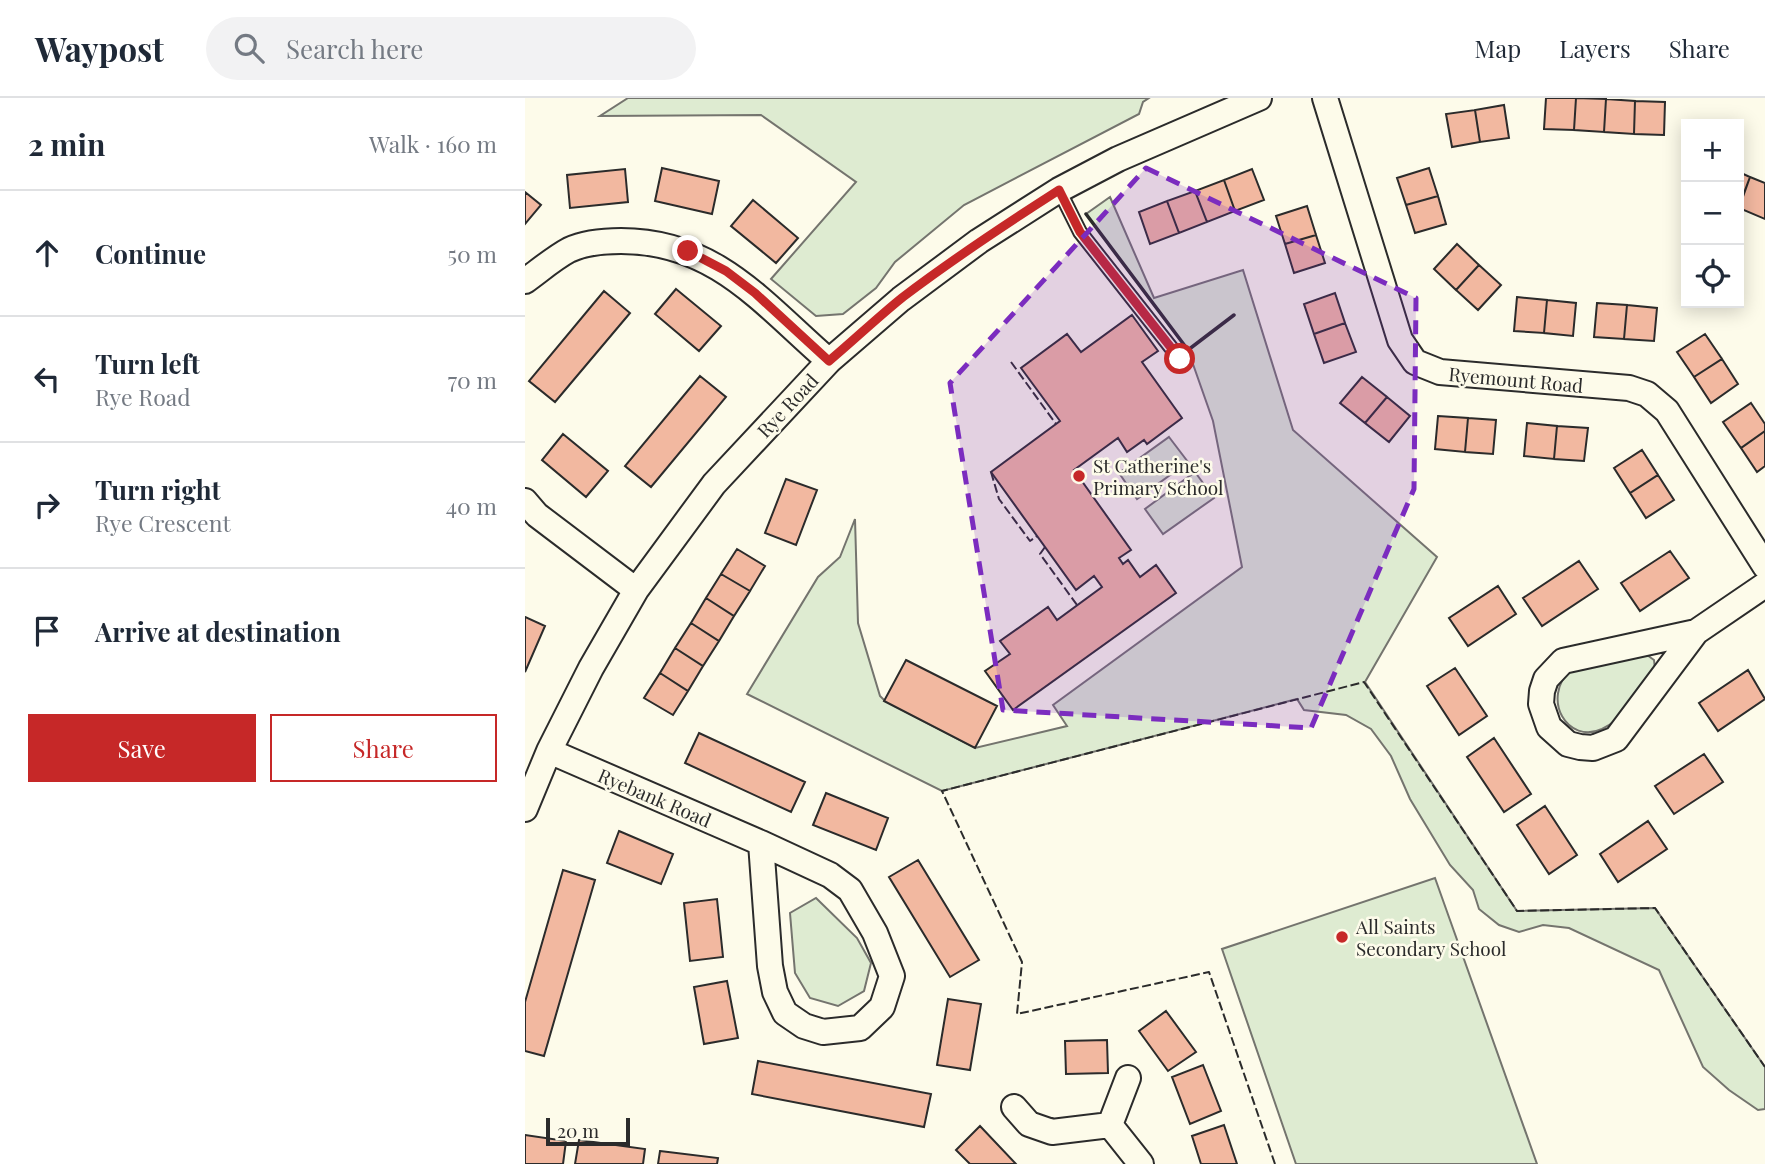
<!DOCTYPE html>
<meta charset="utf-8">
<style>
:root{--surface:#fff;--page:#f2f2f3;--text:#1f2937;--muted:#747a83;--line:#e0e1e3;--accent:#c62828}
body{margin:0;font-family:"Playfair Display",serif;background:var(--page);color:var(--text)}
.controls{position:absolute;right:21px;top:21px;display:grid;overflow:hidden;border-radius:0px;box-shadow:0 4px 18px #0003}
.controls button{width:63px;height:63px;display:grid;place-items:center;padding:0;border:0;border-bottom:2px solid var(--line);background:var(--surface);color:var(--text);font:35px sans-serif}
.scale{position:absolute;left:21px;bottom:18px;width:84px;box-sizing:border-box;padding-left:7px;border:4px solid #2b2b2b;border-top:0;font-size:19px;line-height:24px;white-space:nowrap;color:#2b2b2b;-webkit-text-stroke:5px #fdfbea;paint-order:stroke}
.stop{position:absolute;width:21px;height:21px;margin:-16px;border:5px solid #c62828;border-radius:50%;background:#fff}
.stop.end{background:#c62828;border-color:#fff;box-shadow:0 2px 7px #0008}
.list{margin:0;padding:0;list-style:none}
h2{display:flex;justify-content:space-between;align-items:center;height:91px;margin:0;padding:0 28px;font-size:30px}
h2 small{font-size:23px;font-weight:400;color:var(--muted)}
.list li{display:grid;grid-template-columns:46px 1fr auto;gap:21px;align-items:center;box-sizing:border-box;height:126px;padding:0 28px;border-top:2px solid var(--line)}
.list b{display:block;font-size:26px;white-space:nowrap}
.list p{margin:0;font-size:23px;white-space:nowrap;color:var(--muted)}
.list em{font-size:23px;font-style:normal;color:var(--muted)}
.actions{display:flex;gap:14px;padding:21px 28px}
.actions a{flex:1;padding:16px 0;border:2px solid var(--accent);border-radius:0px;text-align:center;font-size:24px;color:var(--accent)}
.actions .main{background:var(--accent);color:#fff}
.icon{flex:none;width:38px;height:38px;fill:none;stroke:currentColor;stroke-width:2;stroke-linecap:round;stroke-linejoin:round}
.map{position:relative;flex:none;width:1240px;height:1066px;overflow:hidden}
header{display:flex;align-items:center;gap:42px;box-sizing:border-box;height:98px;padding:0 35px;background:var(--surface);border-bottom:2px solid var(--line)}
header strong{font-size:33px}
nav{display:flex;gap:38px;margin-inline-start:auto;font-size:24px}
.search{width:490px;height:63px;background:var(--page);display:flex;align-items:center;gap:18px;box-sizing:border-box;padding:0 24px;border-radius:38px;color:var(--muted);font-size:26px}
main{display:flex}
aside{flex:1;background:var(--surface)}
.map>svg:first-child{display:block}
.green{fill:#deebd1;stroke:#74746e;stroke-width:2}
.building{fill:#f2b8a0;stroke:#2b2b2b;stroke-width:2}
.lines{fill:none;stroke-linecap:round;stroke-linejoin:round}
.service-casing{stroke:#2b2b2b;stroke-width:16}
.minor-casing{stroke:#2b2b2b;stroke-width:28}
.service{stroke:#fdfbea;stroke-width:12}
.minor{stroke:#fdfbea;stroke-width:24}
.fence{stroke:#2b2b2b;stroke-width:2;stroke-dasharray:9 3.5;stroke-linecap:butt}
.wall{stroke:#2b2b2b;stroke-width:3.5}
.route{stroke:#c62828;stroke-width:9}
.marked{fill:#7b2cbf;fill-opacity:0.2;stroke:#7b2cbf;stroke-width:5;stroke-dasharray:14 9;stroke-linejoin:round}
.poi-dot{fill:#c62828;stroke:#fdfbea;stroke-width:2.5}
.labels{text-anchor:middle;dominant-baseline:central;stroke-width:5;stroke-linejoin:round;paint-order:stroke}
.street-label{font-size:19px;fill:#2b2b2b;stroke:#fdfbea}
.poi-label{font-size:19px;fill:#2b2b2b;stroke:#fdfbea;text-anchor:start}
</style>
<header>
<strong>Waypost</strong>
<div class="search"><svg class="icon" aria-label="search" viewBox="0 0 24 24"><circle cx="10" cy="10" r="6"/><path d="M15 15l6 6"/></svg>Search here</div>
<nav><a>Map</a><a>Layers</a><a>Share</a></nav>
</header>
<main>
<aside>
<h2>2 min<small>Walk · 160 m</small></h2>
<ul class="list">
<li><svg class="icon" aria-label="ahead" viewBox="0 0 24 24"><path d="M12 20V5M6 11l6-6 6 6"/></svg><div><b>Continue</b></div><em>50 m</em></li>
<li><svg class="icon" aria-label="left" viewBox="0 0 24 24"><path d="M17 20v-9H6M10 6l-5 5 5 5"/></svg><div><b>Turn left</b><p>Rye Road</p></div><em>70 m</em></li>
<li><svg class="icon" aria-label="right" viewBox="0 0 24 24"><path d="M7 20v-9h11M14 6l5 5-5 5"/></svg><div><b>Turn right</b><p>Rye Crescent</p></div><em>40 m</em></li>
<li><svg class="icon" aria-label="arrive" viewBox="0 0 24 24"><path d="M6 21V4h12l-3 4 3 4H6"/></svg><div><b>Arrive at destination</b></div></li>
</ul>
<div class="actions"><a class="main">Save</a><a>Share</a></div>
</aside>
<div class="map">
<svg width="1240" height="1066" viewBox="0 0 1240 1066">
<rect width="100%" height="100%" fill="#fdfbea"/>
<path class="green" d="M103 0H624L618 4 614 16 439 107 370 164 351 190 318 216 291 218 246 181 331 84 236 17 75 18Z
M585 99 629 200 718 172 768 332 912 459 840 584 992 813 1130 810 1240 969V1011L1233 1012 1204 992 1178 969 1134 872 1044 830 1018 827 994 834 974 827 954 811 948 792 925 767 885 701 866 658 846 631 821 617 779 612 772 601 417 693 222 596 293 479 315 459 330 421 333 525 355 598 360 603 450 650 542 628 528 607 717 469 688 323 663 252 561 116Z
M644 339 663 364 612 401 594 375Z
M670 374 689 400 638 436 620 411Z
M1122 557 1129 562 1130 571C1115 594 1103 618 1077 631 1043 647 1015 601 1046 571Z
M910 780 1012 1066H771L697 851Z
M291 800 332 840 346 865 339 893 313 908 285 900 270 875 265 815Z"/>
<path class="building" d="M1021 0H1051L1049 32 1019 31Z
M1051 0 1081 1 1079 34 1049 32Z
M1081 1 1110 3 1109 36 1079 34Z
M1110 3 1140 4 1139 37 1109 36Z
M979 7 984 40 955 44 950 12Z
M950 12 955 44 927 49 921 16Z
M137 70 194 83 187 116 130 103Z
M904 70 913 98 881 107 872 80Z
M100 71 103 104 45 110 42 77Z
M727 71 739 102 710 113 699 82Z
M1214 74 1225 79 1214 108Z
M1225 79 1240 85V121L1214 110Z
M699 82 710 113 682 124 670 93Z
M670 93 682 124 654 135 642 103Z
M0 94 16 107 0 126Z
M913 98 921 126 890 135 881 107Z
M228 102 273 140 251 165 206 128Z
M642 103 654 135 625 146 614 114Z
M782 108 791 137 760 146 751 118Z
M791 137 800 165 769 175 760 146Z
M932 146 954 167 931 192 909 171Z
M954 167 976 187 953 212 931 192Z
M151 191 196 228 174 253 130 216Z
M79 193 105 215 30 304 4 283Z
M810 195 820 225 789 236 779 206Z
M992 199 1022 202 1019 235 989 233Z
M1022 202 1051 205 1048 238 1019 235Z
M1072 205 1102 207 1099 241 1069 239Z
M1102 207 1132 210 1129 243 1099 241Z
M607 217 633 253 617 264 657 320 622 346 619 342 602 354 593 340 549 372 606 452 594 460 598 466 603 462 615 479 631 467 651 495 488 612 460 573 485 556 475 543 523 509 532 522 577 489 569 478 551 492 466 374 535 323 496 270 542 236 556 254Z
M820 225 831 254 799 265 789 236Z
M1180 236 1197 261 1169 279 1152 254Z
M1197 261 1213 286 1186 305 1169 279Z
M175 278 201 299 126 389 100 368Z
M837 279 862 299 840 325 815 305Z
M862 299 885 318 864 344 840 325Z
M1226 305 1240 326V333L1216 350 1198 324Z
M913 318 943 320 940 354 910 351Z
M943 320 971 322 968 356 940 354Z
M1002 325 1032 328 1029 361 999 358Z
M1032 328 1063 330 1059 363 1029 361Z
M1240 333V368L1232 374 1216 350Z
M38 336 83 373 61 399 17 362Z
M1117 352 1133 377 1105 395 1089 370Z
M1133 377 1149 402 1121 420 1105 395Z
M261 381 292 392 271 447 240 435Z
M212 451 240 468 225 493 196 476Z
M1145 453 1164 480 1115 513 1096 485Z
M1054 463 1073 491 1017 528 998 500Z
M196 476 225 493 209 518 181 500Z
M973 488 991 516 943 548 924 520Z
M181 500 209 518 194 543 166 525Z
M0 519 20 528 0 574Z
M166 525 194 543 178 568 150 550Z
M150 550 178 568 163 593 135 575Z
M381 562 472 608 450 650 359 603Z
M930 570 962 618 934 637 902 588Z
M1223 572 1240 601 1193 633 1174 605Z
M135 575 163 593 148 617 119 600Z
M174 635 280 684 266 714 160 665Z
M969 640 1006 696 979 714 942 659Z
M1179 656 1198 684 1149 716 1130 688Z
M301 695 363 720 351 752 288 727Z
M1020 708 1052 757 1024 776 992 727Z
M1123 723 1142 751 1093 784 1075 756Z
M94 733 148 756 136 786 82 765Z
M393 762 454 862 425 879 364 779Z
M38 772 70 782 19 958 0 953V904Z
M192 801 198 859 165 863 159 805Z
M202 883 213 940 179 946 169 889Z
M423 901 456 906 445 972 412 967Z
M641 913 671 954 643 973 614 933Z
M582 942 583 975 541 976 540 943Z
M233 963 406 996 399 1029 227 996Z
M678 967 696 1013 665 1026 647 979Z
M699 1027 712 1066H676L667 1038Z
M455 1028 491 1066H445L431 1052Z
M0 1037 41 1043 38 1066H0Z
M54 1042 120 1051 118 1066H50Z
M135 1053 193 1060 192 1066H133Z"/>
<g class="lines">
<g class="service-casing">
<path id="service" d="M534 92 555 134 655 261"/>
</g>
<g class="minor-casing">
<path id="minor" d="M800 0 875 242 890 264 915 274 1104 290 1122 296 1142 313 1240 468
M0 183C14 173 29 160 44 152 59 145 80 143 96 143 191 143 238 206 304 263
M0 403 12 417 111 492
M1171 534 1038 563 1021 581 1017 593 1016 606 1024 629 1043 646 1055 649 1068 650 1091 641 1171 534 1240 487
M24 653 236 745 305 777 325 792 350 835 367 878 357 909 335 930 298 934 279 928 260 915 250 894 245 868 236 745
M0 711 24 653 66 570 111 492 189 386 304 263 376 201 454 143 534 92 593 61 734 0
M489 1009 504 1026 527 1034 585 1027 603 980
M585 1027 616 1066"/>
</g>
<use href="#service" class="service"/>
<use href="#minor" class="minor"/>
<path class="fence" d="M486 264 531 326
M466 374 474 401 505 443 512 438
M520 449 515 456 552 507
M750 1066 684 874 492 916 497 864 417 693 839 584 992 813 1130 810 1240 969"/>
<path class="wall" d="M561 116 663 252 709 217"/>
</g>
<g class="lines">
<path class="route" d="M163 153 201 173 230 195 304 263C329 242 353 219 378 199 428 161 481 126 534 92L555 134 655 261"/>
</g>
<path class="marked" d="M621 70 891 200 889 391 786 630 478 612 425 285Z"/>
<g class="poi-dot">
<circle cx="554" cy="378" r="7"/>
<circle cx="817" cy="839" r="7"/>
</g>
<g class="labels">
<g class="street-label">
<text transform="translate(991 281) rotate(5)">Ryemount Road</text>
<text transform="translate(262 307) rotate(-47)">Rye Road</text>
<text transform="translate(130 699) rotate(23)">Ryebank Road</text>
</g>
<g class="poi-label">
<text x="568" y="367">St Catherine's<tspan x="568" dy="22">Primary School</tspan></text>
<text x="831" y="828">All Saints<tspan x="831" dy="22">Secondary School</tspan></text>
</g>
</g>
</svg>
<div class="controls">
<button>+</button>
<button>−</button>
<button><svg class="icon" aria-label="locate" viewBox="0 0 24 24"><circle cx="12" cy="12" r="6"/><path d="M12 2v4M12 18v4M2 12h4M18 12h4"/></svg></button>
</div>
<div class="scale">20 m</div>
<div class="stop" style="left:655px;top:261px"></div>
<div class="stop end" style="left:163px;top:153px"></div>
</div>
</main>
